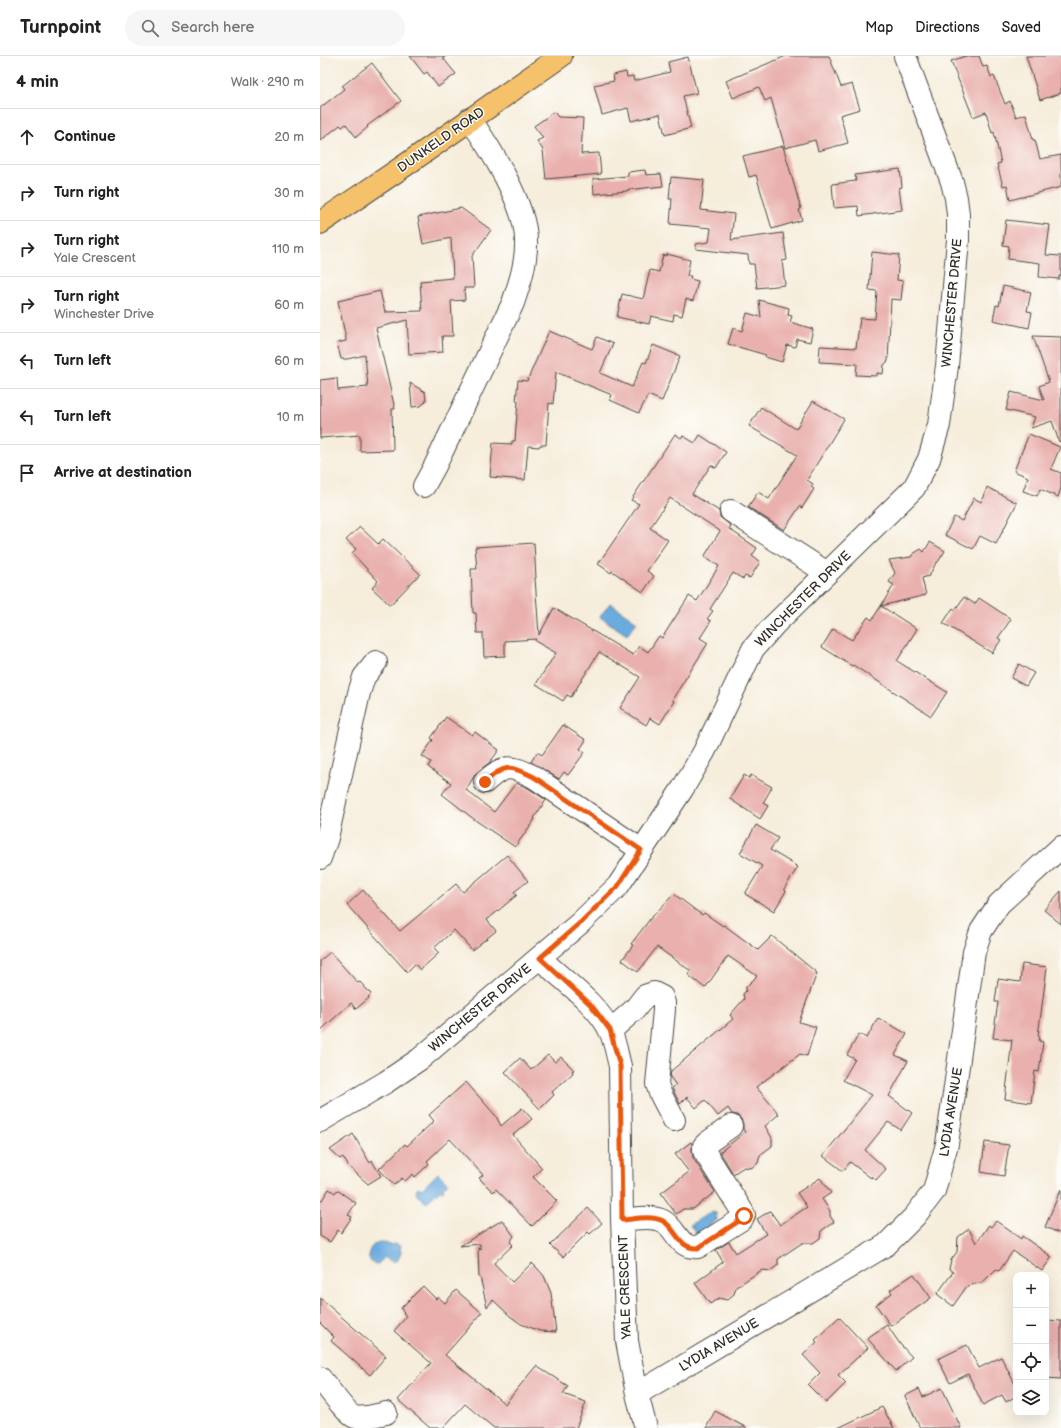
<!DOCTYPE html>
<meta charset="utf-8">
<style>
:root{--surface:#fff;--page:#f6f6f6;--text:#222;--muted:#767676;--line:#e0e0e0}
body{margin:0;font-family:"Balsamiq Sans",sans-serif;background:var(--page);color:var(--text)}
.controls{position:absolute;right:12px;bottom:12px;display:grid;overflow:hidden;border-radius:8px;box-shadow:0 4px 16px #0002}
.controls button{width:36px;height:36px;display:grid;place-items:center;padding:0;border:0;border-bottom:1px solid var(--line);background:var(--surface);color:var(--text);font:20px sans-serif}
.stop{position:absolute;width:12px;height:12px;margin:-9px;border:3px solid #ea580c;border-radius:50%;background:#fff}
.stop.end{background:#ea580c;border-color:#fff;box-shadow:0 1px 4px #0008}
.list{margin:0;padding:0;list-style:none}
h2{display:flex;justify-content:space-between;align-items:center;height:52px;margin:0;padding:0 16px;font-size:17px}
h2 small{font-size:13px;font-weight:400;color:var(--muted)}
.list li{display:grid;grid-template-columns:26px 1fr auto;gap:12px;align-items:center;box-sizing:border-box;height:56px;padding:0 16px;border-top:1px solid var(--line)}
.list b{display:block;font-size:15px;white-space:nowrap}
.list p{margin:0;font-size:13px;white-space:nowrap;color:var(--muted)}
.list em{font-size:13px;font-style:normal;color:var(--muted)}
.icon{flex:none;width:22px;height:22px;fill:none;stroke:currentColor;stroke-width:2;stroke-linecap:round;stroke-linejoin:round}
.map{position:relative;flex:none;width:741px;height:1372px;overflow:hidden}
header{display:flex;align-items:center;gap:24px;box-sizing:border-box;height:56px;padding:0 20px;background:var(--surface);border-bottom:1px solid var(--line)}
header strong{font-size:19px}
nav{display:flex;gap:22px;margin-inline-start:auto;font-size:14px}
.search{width:280px;height:36px;background:var(--page);display:flex;align-items:center;gap:10px;box-sizing:border-box;padding:0 14px;border-radius:22px;color:var(--muted);font-size:15px}
main{display:flex}
aside{flex:1;background:var(--surface)}
.map>svg:first-child{display:block}
.water{fill:#6bacdf;stroke:#4b6c85}
.building{fill:#e9b0ad}
.lines{fill:none;stroke-linecap:round;stroke-linejoin:round}
.minor-casing{stroke:#494845;stroke-width:24}
.major-casing{stroke:#494845;stroke-width:24}
.minor{stroke:#fff;stroke-width:22}
.major{stroke:#f5c16b;stroke-width:22}
.route{stroke:#ea580c;stroke-width:5}
.labels{text-anchor:middle;dominant-baseline:central;stroke-width:3;stroke-linejoin:round;paint-order:stroke}
.street-label{font-size:13px;fill:#2b2b2b;stroke:#fdfcf7}
</style>
<header>
<strong>Turnpoint</strong>
<div class="search"><svg class="icon" aria-label="search" viewBox="0 0 24 24"><circle cx="10" cy="10" r="6"/><path d="M15 15l6 6"/></svg>Search here</div>
<nav><a>Map</a><a>Directions</a><a>Saved</a></nav>
</header>
<main>
<aside>
<h2>4 min<small>Walk · 290 m</small></h2>
<ul class="list">
<li><svg class="icon" aria-label="ahead" viewBox="0 0 24 24"><path d="M12 20V5M6 11l6-6 6 6"/></svg><div><b>Continue</b></div><em>20 m</em></li>
<li><svg class="icon" aria-label="right" viewBox="0 0 24 24"><path d="M7 20v-9h11M14 6l5 5-5 5"/></svg><div><b>Turn right</b></div><em>30 m</em></li>
<li><svg class="icon" aria-label="right" viewBox="0 0 24 24"><path d="M7 20v-9h11M14 6l5 5-5 5"/></svg><div><b>Turn right</b><p>Yale Crescent</p></div><em>110 m</em></li>
<li><svg class="icon" aria-label="right" viewBox="0 0 24 24"><path d="M7 20v-9h11M14 6l5 5-5 5"/></svg><div><b>Turn right</b><p>Winchester Drive</p></div><em>60 m</em></li>
<li><svg class="icon" aria-label="left" viewBox="0 0 24 24"><path d="M17 20v-9H6M10 6l-5 5 5 5"/></svg><div><b>Turn left</b></div><em>60 m</em></li>
<li><svg class="icon" aria-label="left" viewBox="0 0 24 24"><path d="M17 20v-9H6M10 6l-5 5 5 5"/></svg><div><b>Turn left</b></div><em>10 m</em></li>
<li><svg class="icon" aria-label="arrive" viewBox="0 0 24 24"><path d="M6 21V4h12l-3 4 3 4H6"/></svg><div><b>Arrive at destination</b></div></li>
</ul>
</aside>
<div class="map">
<svg width="741" height="1372" viewBox="0 0 741 1372">
<rect width="100%" height="100%" fill="#fdfcf7"/>
<filter id="ink" filterUnits="userSpaceOnUse"><feTurbulence type="fractalNoise" baseFrequency=".025" numOctaves="2"/><feDisplacementMap in="SourceGraphic" scale="8" xChannelSelector="R" yChannelSelector="G"/><feConvolveMatrix kernelMatrix="1 2 1 2 8 2 1 2 1" color-interpolation-filters="sRGB"/></filter>
<filter id="wash" filterUnits="userSpaceOnUse"><feTurbulence type="fractalNoise" baseFrequency=".012" numOctaves="4" result="noise"/><feDisplacementMap in="SourceGraphic" scale="16" xChannelSelector="R" yChannelSelector="G"/><feGaussianBlur stdDeviation="0.9" result="paint"/><feColorMatrix in="noise" values="0 0 0 0 0 0 0 0 0 0 0 0 0 0 0 0 0 1.4 0 .05"/><feComposite in="paint" operator="in"/></filter>
<g filter="url(#wash)">
<rect width="100%" height="100%" fill="#f6eddb"/>
<path class="water" d="M290 547 317 566 307 579 280 561Z
M118 1117 128 1127 123 1131 124 1134 122 1135 120 1134 106 1147 97 1138 96 1134 98 1131 102 1133Z
M391 1156 396 1157 397 1164 377 1178 370 1169Z
M59 1186H64L69 1189 76 1188 80 1190 81 1197 78 1204 73 1206 64 1201 58 1208 52 1207C45 1199 50 1189 59 1186Z"/>
<g id="blocks">
<path class="building" d="M90 0H126L123 2 136 18 118 31 107 16 104 18Z
M466 0H509L521 31 532 28 540 53 520 59 528 87 498 95 495 84 465 92 451 42 445 45 439 31 413 42 406 25Z
M646 0H659L663 11 667 10 671 21 674 20 685 48 690 45 696 61 706 58 713 84H715L720 103 741 99V131L690 144 687 129 683 130 677 108 681 107 674 76 672 77 666 56 653 61 631 5Z
M706 0H741V37L720 44Z
M368 1 377 37 363 40 371 72 345 79 340 58 311 65 308 52 282 59 274 29 294 25 293 19 306 16 307 21 313 20 314 25 350 16 348 6Z
M52 7 81 45 47 70 48 71 36 81 26 68 22 71 20 69 0 85V52L24 33 22 30Z
M234 56 238 61 263 62 261 98 279 97 281 118 226 123 223 94 217 85 223 82 214 70Z
M463 90 481 153 479 154 482 164 452 173 436 119 429 121 423 100Z
M580 113 582 131 579 132 582 154 539 160 538 150 514 152 512 128 536 125 535 119Z
M325 114 326 119 341 118 343 130 307 134V135L274 138 273 123 308 120V116Z
M351 121 384 124 381 154 414 158 411 184 463 177 467 204 462 205 465 229 437 232 434 208H429L428 199 376 193V188L389 186 391 172 350 168 352 143H349Z
M141 152 171 174 152 200 154 232H144L145 244 131 245 133 280H122L123 296 89 298 87 264 56 272 75 353H72L73 394 40 395V379L0 382V324L17 322 18 334 48 331 45 299 27 303H21L17 287 26 285V283L18 245 60 235 65 256 102 255 100 225 133 222 131 182 103 188 98 161Z
M686 164 730 169 726 199 741 200V220H739V223L719 221 720 207 688 203 689 190 683 189Z
M552 196 579 199 577 224 583 225 581 244 571 243 568 305 564 309 563 318 557 317V320L536 319 537 308 499 306 500 290 536 292 540 262 555 263 557 235 549 234Z
M347 198 370 204 367 220H371L370 223 378 225 373 245 366 243 362 260 354 258 353 265 331 260 329 268 297 261 302 238 323 243 330 214 339 216 343 199 346 200Z
M683 230 711 236 707 255 712 256 709 272 673 264 676 249 679 250Z
M439 244 469 252 468 259 472 260 470 266 493 273 490 286 477 283 475 291 467 289 462 306 445 301 446 299 408 288 413 272 422 275 427 257 441 261Z
M229 275 272 293 277 281 293 288 280 317 312 331 323 306 326 307 333 289 360 300 342 345 328 339 319 357 290 344 292 339 236 316 233 348 229 347 226 389H220L219 391 208 390 205 424 170 421 173 387 192 388V385H195L198 345H196L198 324 207 325Z
M713 280 741 281V385L739 386 732 365 711 372 715 361 686 354 691 336 724 344 719 330 729 326Z
M90 327 105 336 106 345 101 350 92 351Z
M493 345 524 363 487 424 493 428 491 431 494 433 482 452 480 450 464 474 428 451 438 436 449 443 477 399 429 370 441 351 476 373Z
M355 378 361 382 363 380 375 387 380 379 406 396 396 412 391 409 372 438 399 455 400 461 411 470 409 473 437 492 432 500 440 506 430 522 425 520 423 523 413 517 390 553 393 555 387 563 391 565 380 582 388 587 352 644 354 645 340 668 330 662 326 669 300 652 320 621 279 596 251 641 247 639 243 645 216 628 236 597 215 585 216 583 185 585V600L164 601 163 577H157L156 557H153L151 513H157L155 491 214 487 216 522H215L219 579 234 552 313 599 319 590 328 596 339 580 342 582 369 540 377 545 399 510 384 501 400 475 350 442 330 472 348 484 327 515 334 520 323 536 292 515 291 517 278 508 319 448 311 444Z
M709 378 740 391 731 413 741 417V432L738 441 720 433 717 440 703 435 708 421 694 415Z
M667 431 697 447 676 488 660 480 653 493 625 479 634 461 642 465 654 442 661 446 664 441Z
M40 471 58 488 63 483 100 518 70 549 52 532 58 525 32 497 36 493 26 484Z
M610 486 625 495 618 506 616 507 609 520 602 522 606 539 561 550 597 573 577 605 627 636 611 660 533 609 532 610 502 591 513 573 532 584 548 561 552 564 574 529 569 526 575 517 569 504 591 501 593 498 601 493 604 496Z
M644 541 655 548 659 542 691 563 678 582 681 584 672 597 623 567 633 552 635 554Z
M699 608 714 617 706 630 691 622Z
M126 661 152 679 155 676 179 694 170 706 156 717 146 734 174 756 196 727 208 732 226 744 214 762 215 763 195 791 155 764 122 738 131 727 108 711 111 706 102 700 113 684 111 682Z
M243 669 266 684 260 693 265 696 248 719 244 716 239 723 211 706 217 696 222 699Z
M424 719 429 722 431 719 452 731 443 747 448 750 440 763 410 743Z
M436 769 458 782 450 794 478 811 464 833 466 835 454 855 425 838 442 810 420 797Z
M187 799 208 825 194 836 197 839 167 864 176 875 152 894 134 874 114 892 119 897 100 914 95 908 87 916 27 849 43 834 80 875 136 828 143 836Z
M741 835V868L724 854Z
M354 838 382 859 384 857 403 870 404 869 438 894 452 880 497 917 479 966 496 971 487 1000 480 998 436 1031 459 1058 445 1070 452 1082V1090L440 1099 438 1107 431 1112 424 1111 413 1118 400 1096 425 1076 423 1073V1068L421 1063 417 1059 412 1058 408 1052 398 1060 385 1044 376 1052 367 1041 360 1048 352 1032 356 1029 350 1021 351 1015 413 963 410 959 424 943 423 938 426 935V931L437 920 408 900 385 932 368 919 371 915 337 891 318 916 302 904 313 889 311 888 330 863Z
M10 896 38 927 40 926 51 938 48 941 49 942 36 953 31 947 0 975V905Z
M702 908 727 911 718 980H720L719 985 723 986 719 1016 715 1015 711 1047 685 1043 692 984 673 982 678 946H675L678 923 700 926Z
M558 962 587 978 575 999 588 1005 569 1040 592 1057 581 1074 568 1066 545 1094 566 1113 556 1124 552 1120 551 1122 530 1106 523 1115 503 1100 552 1039 523 1024 535 1003 527 999 539 978 547 982Z
M228 999 235 1006 241 1001 254 1014 252 1015 253 1017 232 1036 234 1039 220 1053 185 1016 200 1002 211 1014Z
M146 1026 176 1060 181 1070 202 1052 212 1063 193 1079 222 1112 213 1121 237 1145 212 1170 176 1133 173 1136 159 1122 163 1119 130 1083 107 1105 109 1108 95 1121 93 1118 85 1125 82 1122 74 1129 59 1113 85 1088 87 1090 114 1065 109 1059Z
M33 1078 50 1107 52 1105 61 1120 48 1128 29 1111 23 1101 20 1103 10 1094Z
M371 1086 372 1088V1095L373 1102 395 1136 373 1153H363L356 1158 341 1137 369 1116 355 1098Z
M665 1086 689 1089 684 1120 661 1116Z
M500 1122 511 1137 502 1143 510 1155V1160L514 1166 501 1175 500 1182 493 1187H482L458 1203V1209L450 1215 442 1214 416 1231 414 1238 407 1244 399 1242 390 1248 375 1227 403 1206 396 1194 409 1186 416 1197 446 1178 437 1163 450 1155 460 1169 487 1151 477 1137Z
M9 1133 15 1137 17 1134 36 1147 28 1159 32 1161 21 1177 18 1174 10 1186 0 1180V1147Z
M741 1133V1178L725 1171Z
M268 1152 282 1167 270 1178 268 1176 243 1201 230 1189Z
M182 1164 194 1180 190 1186 193 1189 174 1207 192 1226 212 1207 218 1213 224 1220 231 1237 236 1276 220 1275 201 1268 190 1260 173 1244 167 1251 160 1221 159 1222 158 1191 160 1193V1188L140 1190Z
M676 1165 701 1183 702 1180 732 1201 722 1215 693 1195 679 1215 676 1213 663 1226 647 1230 633 1250 617 1238 633 1216 629 1213 631 1204 637 1196 638 1181 649 1173 656 1187 669 1169 671 1171Z
M594 1218 611 1242 571 1270 556 1249 572 1237 570 1234Z
M103 1230 116 1243 118 1241 125 1247 136 1234 162 1257 125 1299 185 1348 216 1310 248 1330 243 1338 266 1346 256 1372H174L145 1348 123 1372H110L78 1344 111 1307 74 1275 86 1261 81 1252Z
M0 1242 66 1300 50 1319 11 1285 14 1281 0 1267Z
M519 1261 548 1292 518 1319 526 1327 506 1347 488 1329 500 1317 483 1299 497 1286 495 1284Z
M726 1264 741 1265V1323L726 1322Z
M567 1269 580 1288 592 1301 576 1315 547 1282Z
M647 1289 659 1312 681 1301 696 1330V1340L686 1346 682 1339 663 1349 648 1318 630 1327 618 1303Z
M622 1332 641 1372H600L585 1340 599 1333 603 1341Z
M562 1351 574 1372H518Z
M395 1355 427 1372H386Z"/>
</g>
</g>
<g filter="url(#ink)">
<use href="#blocks" fill-opacity="0" stroke="#494845" stroke-width="1"/>
<g class="lines">
<g class="minor-casing">
<path id="minor" d="M104 430 115 410 193 247C200 226 207 206 206 184 206 149 170 92 150 63
M411 455 507 517
M165 726C184 708 191 709 214 721L321 794
M0 802 7 782 39 637 44 621 56 606
M220 902C241 923 278 948 290 975 295 985 297 999 300 1010L302 1164 307 1285 317 1338 326 1372
M290 975 315 953 325 940 334 937 342 941 344 947V954L337 1028 340 1037 354 1064
M0 1065 66 1026 100 1003 260 867 298 830 363 732 384 696 433 593 454 569 594 432 609 403 619 369 627 310 638 184V158L636 142 632 126 585 0
M302 1164C314 1163 332 1159 343 1165 357 1173 358 1193 378 1191L422 1163 424 1159 422 1155 384 1095V1090L387 1087 411 1070
M0 1322C6 1329 27 1359 35 1361 45 1363 56 1359 66 1357
M317 1338 566 1189 595 1160 614 1135 627 1088 654 896 661 875 679 848 741 791"/>
</g>
<g class="major-casing">
<path id="major" d="M0 167 87 108 241 0"/>
</g>
<use href="#minor" class="minor"/>
<use href="#major" class="major"/>
</g>
</g>
<g class="lines" filter="url(#ink)">
<path class="route" d="M165 726C184 708 191 709 214 721L321 794 298 830 260 867 220 902 271 949 290 974 300 1010 302 1164C314 1163 332 1159 343 1165 357 1173 358 1193 378 1192L422 1163 424 1160"/>
</g>
<g class="labels">
<g class="street-label">
<text transform="translate(121 84) rotate(-35)">DUNKELD ROAD</text>
<text transform="translate(632 247) rotate(-85)">WINCHESTER DRIVE</text>
<text transform="translate(483 543) rotate(-45)">WINCHESTER DRIVE</text>
<text transform="translate(160 952) rotate(-40)">WINCHESTER DRIVE</text>
<text transform="translate(631 1056) rotate(-81)">LYDIA AVENUE</text>
<text transform="translate(305 1231) rotate(-92)">YALE CRESCENT</text>
<text transform="translate(399 1289) rotate(-31)">LYDIA AVENUE</text>
</g>
</g>
</svg>
<div class="controls">
<button>+</button>
<button>−</button>
<button><svg class="icon" aria-label="locate" viewBox="0 0 24 24"><circle cx="12" cy="12" r="6"/><path d="M12 2v4M12 18v4M2 12h4M18 12h4"/></svg></button>
<button><svg class="icon" aria-label="layers" viewBox="0 0 24 24"><path d="M12 4l9 5-9 5-9-5zM3 14l9 5 9-5"/></svg></button>
</div>
<div class="stop" style="left:424px;top:1160px"></div>
<div class="stop end" style="left:165px;top:726px"></div>
</div>
</main>
